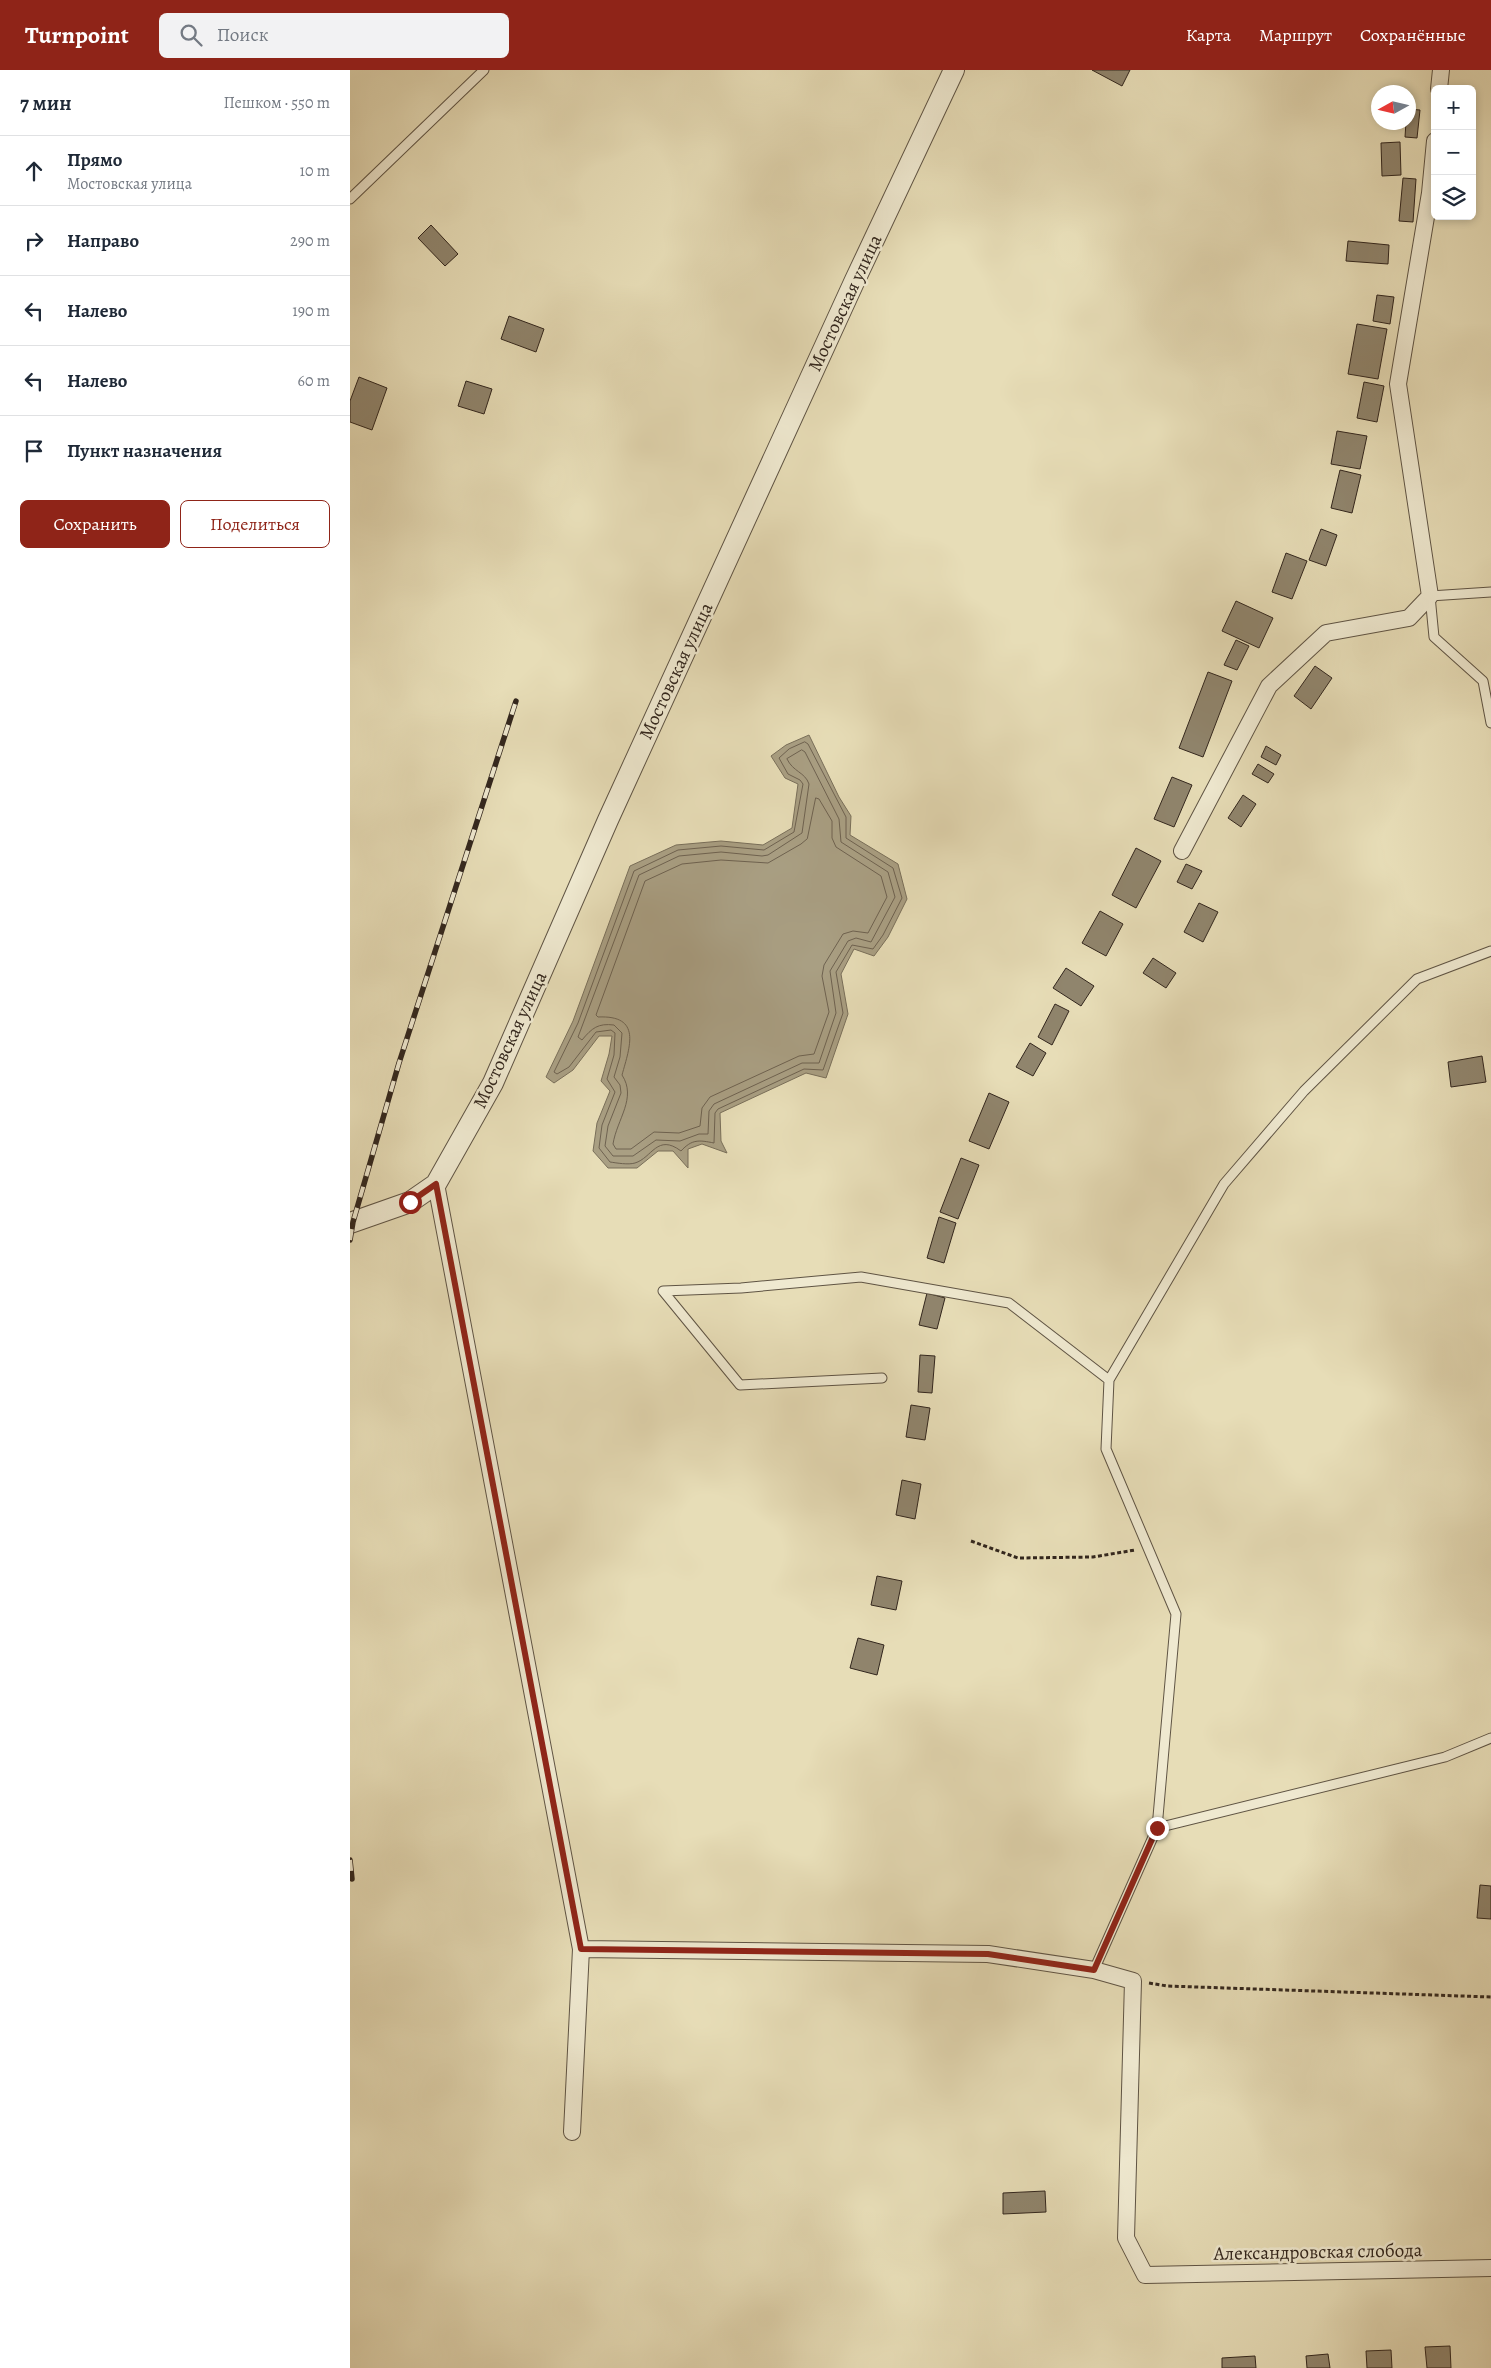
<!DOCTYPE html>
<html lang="ru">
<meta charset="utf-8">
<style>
:root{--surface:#fff;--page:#f2f2f3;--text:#1f2937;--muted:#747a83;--line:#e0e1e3;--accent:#8f2418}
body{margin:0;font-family:Alegreya,serif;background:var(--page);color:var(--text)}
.controls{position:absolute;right:15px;top:15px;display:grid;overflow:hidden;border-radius:8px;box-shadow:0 2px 8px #0003}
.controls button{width:45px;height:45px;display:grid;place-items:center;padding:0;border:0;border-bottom:1px solid var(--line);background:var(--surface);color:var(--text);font:25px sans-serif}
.compass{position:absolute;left:1021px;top:15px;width:45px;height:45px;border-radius:50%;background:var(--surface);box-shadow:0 2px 8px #0003;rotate:262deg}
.stop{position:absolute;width:15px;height:15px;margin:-11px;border:4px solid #8f2418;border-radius:50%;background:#fff}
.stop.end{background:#8f2418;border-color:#fff;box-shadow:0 1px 5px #0008}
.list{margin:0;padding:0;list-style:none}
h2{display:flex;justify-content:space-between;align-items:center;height:65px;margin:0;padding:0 20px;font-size:21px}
h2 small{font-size:16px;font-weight:400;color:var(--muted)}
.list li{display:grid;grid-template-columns:32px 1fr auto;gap:15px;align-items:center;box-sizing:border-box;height:70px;padding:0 20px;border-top:1px solid var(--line)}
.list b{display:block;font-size:19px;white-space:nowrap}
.list p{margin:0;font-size:16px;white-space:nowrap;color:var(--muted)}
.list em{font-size:16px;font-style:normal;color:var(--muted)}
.actions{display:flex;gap:10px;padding:15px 20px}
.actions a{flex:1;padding:11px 0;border:1px solid var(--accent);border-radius:8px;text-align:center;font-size:18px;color:var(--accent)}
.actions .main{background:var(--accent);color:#fff}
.icon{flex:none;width:28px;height:28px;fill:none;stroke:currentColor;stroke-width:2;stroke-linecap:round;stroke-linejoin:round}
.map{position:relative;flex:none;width:1141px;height:2298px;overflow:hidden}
header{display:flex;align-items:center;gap:30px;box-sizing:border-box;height:70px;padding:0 25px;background:var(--accent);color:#fff}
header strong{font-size:24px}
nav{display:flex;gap:28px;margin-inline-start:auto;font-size:18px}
.search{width:350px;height:45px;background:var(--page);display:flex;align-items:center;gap:12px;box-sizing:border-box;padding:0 18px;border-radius:8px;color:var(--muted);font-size:19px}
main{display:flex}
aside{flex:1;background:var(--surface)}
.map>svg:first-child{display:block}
.water{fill:#a99f83;stroke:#796f5a}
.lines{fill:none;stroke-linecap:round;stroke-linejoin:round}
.shore{stroke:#6e6250;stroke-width:1}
.building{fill:#90856d;stroke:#32261d}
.service-casing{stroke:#5f5444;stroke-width:11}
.minor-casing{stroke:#5f5444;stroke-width:18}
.tertiary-casing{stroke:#5f5444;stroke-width:22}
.path{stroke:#32261d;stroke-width:3;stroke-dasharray:4 2.5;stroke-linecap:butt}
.service{stroke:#efe9d0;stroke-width:9}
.minor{stroke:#efe9d0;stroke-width:16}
.tertiary{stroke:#efe9d0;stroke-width:20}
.rail-casing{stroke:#32261d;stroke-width:5.5}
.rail{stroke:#efe9d0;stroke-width:4;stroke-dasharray:11;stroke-linecap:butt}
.route{stroke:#8f2418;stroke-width:6}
.labels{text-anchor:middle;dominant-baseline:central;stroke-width:5;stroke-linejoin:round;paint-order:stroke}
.street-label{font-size:19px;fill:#32261d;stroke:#efe9d0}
</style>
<header>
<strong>Turnpoint</strong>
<div class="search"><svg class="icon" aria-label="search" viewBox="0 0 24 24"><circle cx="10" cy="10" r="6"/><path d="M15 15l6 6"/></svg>Поиск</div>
<nav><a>Карта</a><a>Маршрут</a><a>Сохранённые</a></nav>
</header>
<main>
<aside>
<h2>7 мин<small>Пешком · 550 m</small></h2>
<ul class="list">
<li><svg class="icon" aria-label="ahead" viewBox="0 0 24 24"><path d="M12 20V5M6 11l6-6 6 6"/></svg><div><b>Прямо</b><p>Мостовская улица</p></div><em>10 m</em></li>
<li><svg class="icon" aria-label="right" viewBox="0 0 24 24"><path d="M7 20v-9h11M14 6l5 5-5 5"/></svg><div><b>Направо</b></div><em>290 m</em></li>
<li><svg class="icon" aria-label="left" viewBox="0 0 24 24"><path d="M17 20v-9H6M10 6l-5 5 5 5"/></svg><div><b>Налево</b></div><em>190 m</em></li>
<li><svg class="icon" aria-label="left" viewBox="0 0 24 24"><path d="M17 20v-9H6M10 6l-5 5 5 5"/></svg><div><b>Налево</b></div><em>60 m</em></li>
<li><svg class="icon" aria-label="arrive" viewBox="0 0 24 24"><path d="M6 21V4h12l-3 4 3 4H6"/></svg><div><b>Пункт назначения</b></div></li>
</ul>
<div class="actions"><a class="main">Сохранить</a><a>Поделиться</a></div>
</aside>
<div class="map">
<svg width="1141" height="2298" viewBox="0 0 1141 2298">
<rect width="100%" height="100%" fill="#e7ddb7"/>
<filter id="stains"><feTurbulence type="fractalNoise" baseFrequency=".004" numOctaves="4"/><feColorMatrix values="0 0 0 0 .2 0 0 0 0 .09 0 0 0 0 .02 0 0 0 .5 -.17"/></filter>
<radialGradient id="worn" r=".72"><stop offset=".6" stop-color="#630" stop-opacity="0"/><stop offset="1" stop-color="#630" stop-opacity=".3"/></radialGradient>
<path class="water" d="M459 665 489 727 501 746 500 765 548 794 557 829 538 867 524 886 504 879 491 904 498 944 476 1008 456 1003 370 1043 371 1071 377 1083 352 1074 338 1079V1098L323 1081H308L287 1098H258L243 1081 247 1053 260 1021 251 1011 259 984 262 966H249L223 1000 204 1013 196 1007 223 951 280 796 326 775 371 771 413 775 442 758 448 714 435 708 421 686 436 675Z"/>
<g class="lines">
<path class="shore" d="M455 672 458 674 496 747V768L543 798 552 828 533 865 523 879 502 875 486 902 493 943 473 1000 454 999 368 1039 365 1043 364 1073C349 1070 342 1069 331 1081 307 1063 302 1088 285 1093 278 1095 267 1093 260 1092L249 1078 252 1055 265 1022 257 1009 264 985 265 963 261 960 246 962 219 997 207 1004 204 1002 228 953 284 801 328 780 371 776 414 780 444 762 453 714 450 710 438 704 429 688 439 679Z
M452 680 455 682 489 749 491 772 538 802 545 827 521 872 506 868 498 871 480 901 486 943 469 993H452L364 1034 359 1041 358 1064H349L330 1071 306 1070 283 1086H263L255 1076 258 1056 271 1023 270 1015 264 1007 270 987 272 963 264 955C248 953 242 958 232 970L228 967 289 805 329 786 371 782 412 786 418 785 452 763 459 714C455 702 443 702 437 689Z
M466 728 469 729 482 751V768L486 777 531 806 537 827 518 863 503 861 493 864 474 895 472 906 479 942 464 984 449 986 360 1027 352 1038 350 1056 329 1063 304 1062 281 1079H266L263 1074C267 1049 287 1028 272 1005 280 976 292 945 248 947L246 945 295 811 332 794 371 790 418 793 451 774 457 769Z"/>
</g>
<path class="building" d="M742 0H780L772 16Z
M1058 39 1070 40 1067 68 1055 67 1056 52H1058Z
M1050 72 1051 105 1032 106 1031 73Z
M1053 108 1066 109 1063 152 1049 151Z
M81 155 108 184 95 196 68 168Z
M998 171 1039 175 1038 194 996 191Z
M1027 225 1044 227 1040 254 1023 251Z
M159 246 194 259 186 282 151 269Z
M1007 254 1037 259 1028 309 998 304Z
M9 307 37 318 22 360 0 352V331Z
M116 311 142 319 134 344 108 336Z
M1014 312 1034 316 1027 352 1007 348Z
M987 361 1017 366 1010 399 981 394Z
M990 400 1011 405 1002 443 981 438Z
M971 459 987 465 976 496 959 490Z
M936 483 957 491 942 529 922 522Z
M886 531 923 548 909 578 872 561Z
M886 570 899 576 887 600 874 595Z
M965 596 982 608 961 639 944 626Z
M858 602 882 611 853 687 829 678Z
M916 676 931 685 926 695 911 687Z
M908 694 924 704 918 713 902 704Z
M822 707 842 715 824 757 804 749Z
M893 725 906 734 891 757 878 748Z
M786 778 811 791 786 838 762 825Z
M836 794 852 801 842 819 827 812Z
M849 833 868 842 853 872 834 862Z
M750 841 773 854 756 886 732 873Z
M803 888 826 903 816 918 793 903Z
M716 898 744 916 731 936 703 918Z
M705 934 719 941 702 975 688 967Z
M680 973 696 983 683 1006 666 997Z
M1132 986 1136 1012 1101 1017 1098 992Z
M639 1023 659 1032 639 1079 619 1071Z
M611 1088 629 1095 608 1149 590 1142Z
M589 1147 606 1153 594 1193 577 1188Z
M577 1223 595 1228 587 1259 569 1255Z
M570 1285 585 1286 582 1323 568 1322Z
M561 1335 580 1338 575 1370 556 1367Z
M552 1410 571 1414 565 1449 546 1445Z
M527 1506 552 1511 546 1540 521 1535Z
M508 1568 534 1575 527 1605 500 1598Z
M1130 1815 1141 1816V1849L1127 1848Z
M695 2121 696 2142 653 2144V2123Z
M1100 2276 1101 2298H1077L1075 2277Z
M1041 2280 1042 2298H1017L1016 2281Z
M978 2284 980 2298H957L956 2286Z
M905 2286 906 2298H872V2288Z"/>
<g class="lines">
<g class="service-casing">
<path id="service" d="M0 129 134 0
M1141 522 1080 526 1084 567 1133 611 1141 653
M313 1221 391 1218 511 1207 659 1233 759 1310
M313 1221 390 1315 532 1308
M807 1758 826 1544 756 1379 759 1310 874 1114 954 1021 1067 909 1141 881
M744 1900 807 1758 1095 1687 1141 1668"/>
</g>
<g class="minor-casing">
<path id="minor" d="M1089 19 1091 0
M832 781 919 616 976 563 1059 548 1080 526 1048 314 1080 123 1085 71
M86 1114 231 1879 638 1884 744 1900 783 1911 776 2168 795 2205 1141 2198
M222 2062 231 1879"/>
</g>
<g class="tertiary-casing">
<path id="tertiary" d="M0 1153 60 1132 86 1114 143 1013 258 750 505 210 604 0"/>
</g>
<path class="path" d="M621 1471 668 1488 743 1487 785 1480
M799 1913 817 1916 1141 1927"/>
<use href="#service" class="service"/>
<use href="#minor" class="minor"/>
<use href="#tertiary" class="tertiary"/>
<g class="rail-casing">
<path id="rail" d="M0 1170 3 1152 49 993 166 631
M0 1790 2 1809"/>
</g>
<use href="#rail" class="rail"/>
</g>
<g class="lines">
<path class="route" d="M60 1132 86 1114 231 1879 638 1884 744 1900 807 1758"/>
</g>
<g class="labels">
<g class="street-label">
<text transform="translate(495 233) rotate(-65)">Мостовская улица</text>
<text transform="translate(326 601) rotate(-65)">Мостовская улица</text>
<text transform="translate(160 970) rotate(-65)">Мостовская улица</text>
<text transform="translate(968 2182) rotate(-1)">Александровская слобода</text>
</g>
</g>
<rect width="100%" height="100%" filter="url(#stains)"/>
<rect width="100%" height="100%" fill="url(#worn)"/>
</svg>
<div class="controls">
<button>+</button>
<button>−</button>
<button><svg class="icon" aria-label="layers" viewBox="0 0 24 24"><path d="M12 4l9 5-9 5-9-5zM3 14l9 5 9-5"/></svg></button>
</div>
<svg class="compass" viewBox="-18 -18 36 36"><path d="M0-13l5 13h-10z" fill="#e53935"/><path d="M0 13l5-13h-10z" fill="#747a83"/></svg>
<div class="stop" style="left:60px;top:1132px"></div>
<div class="stop end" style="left:807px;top:1758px"></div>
</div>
</main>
